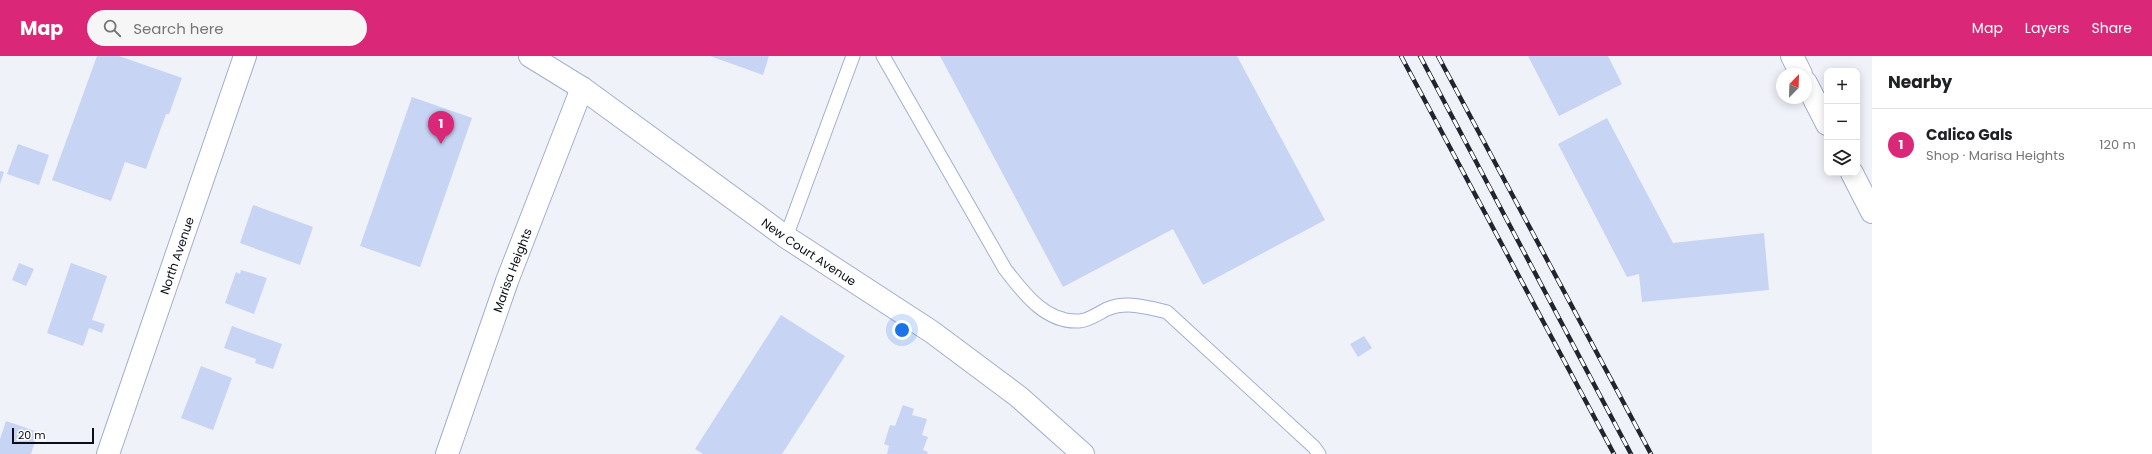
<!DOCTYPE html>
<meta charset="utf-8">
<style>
:root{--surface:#fff;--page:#f6f6f6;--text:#202124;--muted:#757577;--line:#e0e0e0;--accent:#db2777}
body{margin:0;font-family:Poppins,sans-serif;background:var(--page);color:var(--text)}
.controls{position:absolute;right:12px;top:12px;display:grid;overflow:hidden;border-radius:8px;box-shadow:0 2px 10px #0003}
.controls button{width:36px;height:36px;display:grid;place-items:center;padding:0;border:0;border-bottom:1px solid var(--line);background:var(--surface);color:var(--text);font:20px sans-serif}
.compass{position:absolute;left:1776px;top:12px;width:36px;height:36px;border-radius:50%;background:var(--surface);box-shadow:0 2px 10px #0003;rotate:23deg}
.scale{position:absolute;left:12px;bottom:10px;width:82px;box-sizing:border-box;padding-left:4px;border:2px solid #090e18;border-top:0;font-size:11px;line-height:14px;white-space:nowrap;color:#090e18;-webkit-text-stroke:3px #fff;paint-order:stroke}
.you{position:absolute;left:902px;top:274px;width:14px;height:14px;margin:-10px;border:3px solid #fff;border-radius:50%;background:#1a73e8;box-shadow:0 0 0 6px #1a73e833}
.badge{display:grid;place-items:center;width:26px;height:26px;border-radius:50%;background:var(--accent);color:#fff;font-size:13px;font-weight:700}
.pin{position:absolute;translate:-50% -33px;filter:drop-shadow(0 1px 2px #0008)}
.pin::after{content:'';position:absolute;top:21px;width:14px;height:12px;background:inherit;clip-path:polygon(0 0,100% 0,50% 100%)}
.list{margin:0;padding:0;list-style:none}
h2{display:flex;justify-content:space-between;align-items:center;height:52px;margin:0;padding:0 16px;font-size:17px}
h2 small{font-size:13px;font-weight:400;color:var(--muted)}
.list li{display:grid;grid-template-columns:26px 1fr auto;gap:12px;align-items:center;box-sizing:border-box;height:72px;padding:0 16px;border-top:1px solid var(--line)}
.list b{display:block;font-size:15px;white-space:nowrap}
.list p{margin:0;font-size:13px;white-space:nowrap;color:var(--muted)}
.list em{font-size:13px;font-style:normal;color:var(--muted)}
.icon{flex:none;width:22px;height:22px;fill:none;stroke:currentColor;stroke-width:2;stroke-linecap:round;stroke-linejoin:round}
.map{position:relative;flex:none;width:1872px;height:398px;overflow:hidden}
header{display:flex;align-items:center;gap:24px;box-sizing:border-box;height:56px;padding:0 20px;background:var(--accent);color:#fff}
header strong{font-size:19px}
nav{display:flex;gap:22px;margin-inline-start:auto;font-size:14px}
.search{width:280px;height:36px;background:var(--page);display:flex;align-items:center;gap:10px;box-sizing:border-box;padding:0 14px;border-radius:22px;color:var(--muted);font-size:15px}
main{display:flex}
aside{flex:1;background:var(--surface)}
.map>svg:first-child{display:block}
.building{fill:#c7d4f4}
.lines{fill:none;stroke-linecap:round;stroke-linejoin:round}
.lane-casing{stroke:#a2afcd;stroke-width:15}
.street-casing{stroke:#a2afcd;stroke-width:24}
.secondary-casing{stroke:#a2afcd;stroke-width:24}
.lane{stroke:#fff;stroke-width:13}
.street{stroke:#fff;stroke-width:22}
.secondary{stroke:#fff;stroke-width:22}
.rail-casing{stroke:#20252f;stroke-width:4.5}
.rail{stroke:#fff;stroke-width:3;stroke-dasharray:9;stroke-linecap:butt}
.labels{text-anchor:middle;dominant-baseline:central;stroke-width:3;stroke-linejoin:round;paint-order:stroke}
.street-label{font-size:12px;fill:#090e18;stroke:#fff}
</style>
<header>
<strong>Map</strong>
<div class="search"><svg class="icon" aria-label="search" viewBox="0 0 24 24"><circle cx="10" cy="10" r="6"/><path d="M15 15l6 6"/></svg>Search here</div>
<nav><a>Map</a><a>Layers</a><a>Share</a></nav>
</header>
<main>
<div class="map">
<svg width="1872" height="398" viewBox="0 0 1872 398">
<rect width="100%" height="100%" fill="#f0f2f9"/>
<path class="building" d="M97 0H119L182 22 169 58H166L146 113 125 106 111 145 52 124Z
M710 0H769L763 19Z
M940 0H1237L1325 164 1203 229 1173 173 1063 231Z
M1528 0H1608L1622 28 1559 60Z
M412 41 472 62 420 211 360 190Z
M1607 62 1673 187 1764 177 1769 234 1642 246 1639 218 1627 221 1558 88Z
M18 88 49 99 39 129 7 118Z
M0 115 4 116 0 128Z
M253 149 313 171 300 209 240 187Z
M19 207 34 213 26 230 12 224Z
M71 207 107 220 92 264 105 268 102 277 89 272 83 290 47 277Z
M241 214 267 222 254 258 225 247 236 216 240 218Z
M781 259 845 300 782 398H703L695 393Z
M232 270 282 288 273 313 255 307 256 303 224 292Z
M1364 280 1372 292 1358 301 1350 288Z
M201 310 232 322 213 374 181 362Z
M903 349 914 353 912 359 927 363 922 379 928 381 923 394 928 396 927 398H887L889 390 884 388 890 369 895 370Z
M6 365 38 376 31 398H0V383Z"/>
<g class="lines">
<g class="lane-casing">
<path id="lane" d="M883 0 1005 213C1023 236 1045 267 1079 265 1088 265 1099 257 1107 253 1127 245 1147 251 1167 256L1314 391 1319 398
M786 181 853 0"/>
</g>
<g class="street-casing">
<g id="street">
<path id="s1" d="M108 398 245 0"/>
<path id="s2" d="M447 398 507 225 582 32"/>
</g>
</g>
<g class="secondary-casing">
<g id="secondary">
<path id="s3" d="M530 0 582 32 786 181 932 276 1019 341 1083 398"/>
<path d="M1792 0 1801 18"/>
<path d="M1806 27 1827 68"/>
<path d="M1852 117 1872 156"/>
</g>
</g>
<use href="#lane" class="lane"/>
<use href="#street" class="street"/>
<use href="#secondary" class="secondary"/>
<g class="rail-casing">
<path id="rail" d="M1401 0 1614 398
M1420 0 1631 398
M1438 0 1651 398"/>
</g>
<use href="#rail" class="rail"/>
</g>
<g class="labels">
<g class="street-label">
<text stroke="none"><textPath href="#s3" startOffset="341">New Court Avenue</textPath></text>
<text stroke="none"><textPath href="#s1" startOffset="210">North Avenue</textPath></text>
<text stroke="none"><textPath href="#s2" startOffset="195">Marisa Heights</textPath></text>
</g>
</g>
</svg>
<div class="controls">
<button>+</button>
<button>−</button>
<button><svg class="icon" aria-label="layers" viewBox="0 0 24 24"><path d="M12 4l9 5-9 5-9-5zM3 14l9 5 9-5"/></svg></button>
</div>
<svg class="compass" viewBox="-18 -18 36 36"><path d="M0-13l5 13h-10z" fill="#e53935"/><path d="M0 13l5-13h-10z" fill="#757577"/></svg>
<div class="scale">20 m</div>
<div class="you"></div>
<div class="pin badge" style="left:441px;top:88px">1</div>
</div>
<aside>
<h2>Nearby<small></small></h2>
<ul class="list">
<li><span class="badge">1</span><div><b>Calico Gals</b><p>Shop · Marisa Heights</p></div><em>120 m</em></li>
</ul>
</aside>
</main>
